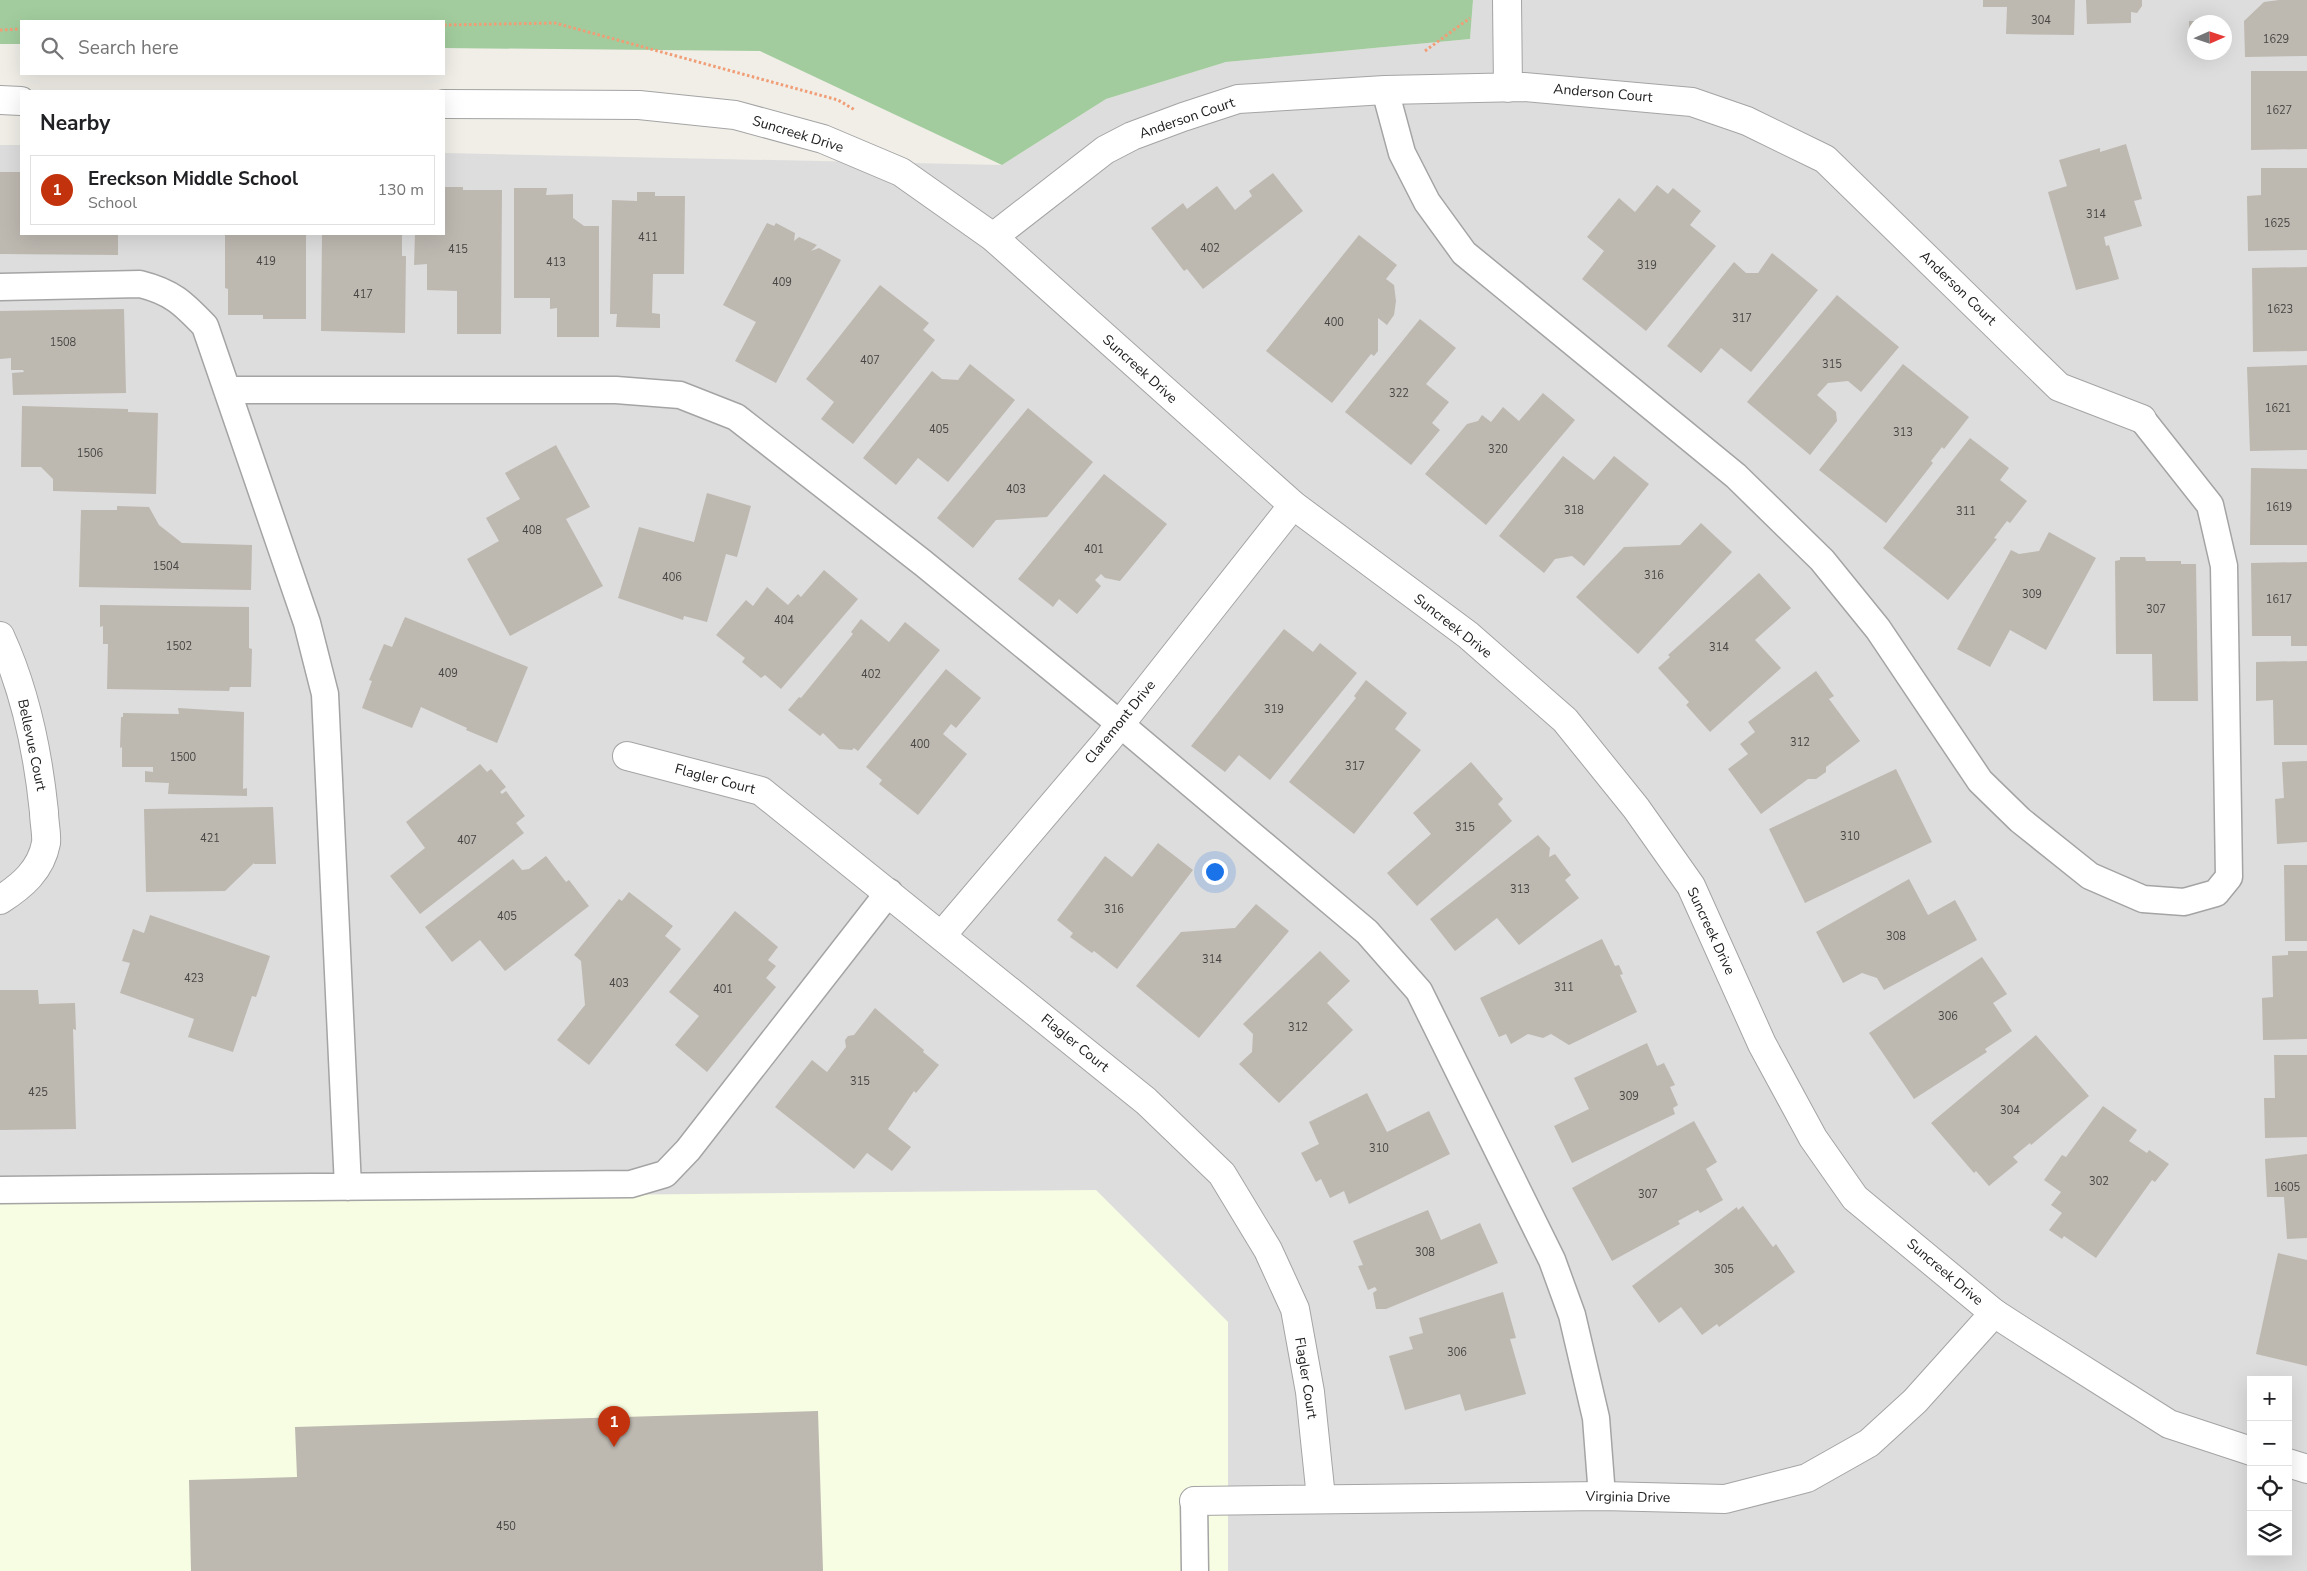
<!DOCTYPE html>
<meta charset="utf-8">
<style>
:root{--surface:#fff;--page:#f6f6f6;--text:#202124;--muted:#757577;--line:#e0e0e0;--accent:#c2330d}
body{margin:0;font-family:"Nunito Sans",sans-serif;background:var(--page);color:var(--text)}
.controls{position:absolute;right:15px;bottom:15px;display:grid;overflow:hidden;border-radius:0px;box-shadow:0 5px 20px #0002}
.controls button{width:45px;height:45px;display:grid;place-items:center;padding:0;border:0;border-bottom:1px solid var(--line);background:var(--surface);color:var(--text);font:25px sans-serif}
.compass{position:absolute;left:2187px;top:15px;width:45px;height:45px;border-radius:50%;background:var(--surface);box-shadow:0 5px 20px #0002;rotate:87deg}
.you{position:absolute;left:1214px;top:871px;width:18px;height:18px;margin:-12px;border:4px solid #fff;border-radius:50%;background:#1a73e8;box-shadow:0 0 0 8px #1a73e833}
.badge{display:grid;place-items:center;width:32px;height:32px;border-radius:50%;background:var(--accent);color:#fff;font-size:16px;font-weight:700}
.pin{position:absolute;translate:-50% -41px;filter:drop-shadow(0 1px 2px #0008)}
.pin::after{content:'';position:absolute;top:26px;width:18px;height:15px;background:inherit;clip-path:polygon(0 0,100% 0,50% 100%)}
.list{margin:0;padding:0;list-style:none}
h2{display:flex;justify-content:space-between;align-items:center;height:65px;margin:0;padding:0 20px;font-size:21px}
h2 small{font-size:16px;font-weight:400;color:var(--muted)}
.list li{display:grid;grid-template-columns:32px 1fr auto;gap:15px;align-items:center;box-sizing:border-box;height:70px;margin:0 10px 10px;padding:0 10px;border:1px solid var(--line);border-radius:0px}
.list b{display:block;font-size:19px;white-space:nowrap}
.list p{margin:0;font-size:16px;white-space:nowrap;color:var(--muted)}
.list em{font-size:16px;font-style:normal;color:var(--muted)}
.icon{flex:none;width:28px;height:28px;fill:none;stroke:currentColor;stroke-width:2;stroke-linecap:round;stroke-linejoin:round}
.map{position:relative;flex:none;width:2307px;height:1571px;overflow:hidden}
.search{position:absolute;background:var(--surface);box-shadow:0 5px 20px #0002;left:20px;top:20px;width:425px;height:55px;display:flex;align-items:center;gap:12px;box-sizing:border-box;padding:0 18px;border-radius:0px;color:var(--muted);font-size:19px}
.panel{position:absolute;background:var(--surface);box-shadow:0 5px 20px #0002;left:20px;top:90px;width:425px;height:145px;border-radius:0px}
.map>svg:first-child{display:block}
.residential{fill:#dedddd;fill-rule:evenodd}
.education{fill:#f7fde2}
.forest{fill:#a2cc9e}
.building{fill:#bdb8b0}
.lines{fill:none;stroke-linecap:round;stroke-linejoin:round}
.service-casing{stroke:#a4a4a4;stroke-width:29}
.minor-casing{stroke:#a4a4a4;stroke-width:30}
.tertiary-casing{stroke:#a4a4a4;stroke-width:30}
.path{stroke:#f19d76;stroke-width:3;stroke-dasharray:2.5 2.5;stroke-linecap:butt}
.service{stroke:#fff;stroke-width:26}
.minor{stroke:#fff;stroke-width:28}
.tertiary{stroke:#fff;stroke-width:28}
.labels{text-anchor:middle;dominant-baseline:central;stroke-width:4;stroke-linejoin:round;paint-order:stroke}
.number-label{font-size:11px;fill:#474644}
.street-label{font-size:14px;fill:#202020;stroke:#fff}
</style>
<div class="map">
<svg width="2307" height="1571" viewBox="0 0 2307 1571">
<rect width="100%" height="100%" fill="#f0eee7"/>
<path class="residential" d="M1473 0H2307V1571H1228V1322L0 1201V145H21V234H444V153L1002 165 1106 99 1226 62 1470 39ZM2194 22H2224V52H2194ZM2251 1380H2288V1552H2251Z"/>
<path class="education" d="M1096 1190 1228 1322V1571H0V1201Z"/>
<path class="forest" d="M0 0H1473L1470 39 1226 62 1106 99 1002 165 760 51 444 48V21H21V44H0Z"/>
<path class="building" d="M1983 0H2075L2074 35 2006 34 2007 7H1983Z
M2086 0H2142V6L2137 13 2131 12V23L2087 24Z
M2279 0H2307V56L2245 57 2244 21 2264 2Z
M2189 21H2194V48H2189Z
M2251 71H2307V149L2251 150Z
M2126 144 2142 199 2134 201 2142 226 2104 237 2106 246 2109 245 2119 279 2076 290 2048 192 2067 186 2059 160 2100 148V152Z
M2261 168H2307V250L2248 251 2247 196 2261 195Z
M0 172H21V234H118V255L0 254Z
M1273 173 1303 211 1203 289 1187 269 1184 271 1151 228 1183 203 1187 209 1217 186 1235 210 1252 196 1249 191Z
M1657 185 1668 194 1673 188 1701 211 1690 225 1716 246 1646 331 1582 279 1604 251 1587 237 1619 198 1635 212Z
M444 187H463V190H502L501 334H457V291L427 290V264L414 265 415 234H444Z
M514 188H547L546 195 573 194V218L584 226H599V337H557V308L550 309V298H514Z
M637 192H655V196H685L684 274H653L652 313 660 314V328L616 327 617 314H610L612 200 637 201Z
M767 223 774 226 776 223 795 233 794 241 799 237 817 245 811 251 819 248 841 260 776 383 735 361 756 322 723 305Z
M225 234H306V319H263V315H228V289L225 288Z
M322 234H402V256H406L405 333 321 331Z
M1359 235 1397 265 1386 279 1394 285 1396 301 1394 315 1387 325 1378 318V351L1374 356 1371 354 1332 403 1266 351Z
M1772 253 1818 290 1751 372 1721 348 1701 373 1667 346 1734 262 1746 273H1758Z
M2307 267V351L2253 352 2252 268Z
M880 285 929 323 923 330 935 340 853 444 821 419 834 402 806 379Z
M1837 295 1899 347 1861 392 1848 381 1828 383 1817 395 1836 412 1837 421 1810 455 1747 402Z
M124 309 126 393 13 395 12 373 24 372 23 370H11V358L0 359V311Z
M1420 319 1456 348 1426 384 1449 402 1432 423 1440 430 1411 465 1345 412Z
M970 364 1015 400 948 482 918 458 896 485 863 458 932 371 942 379 958 380Z
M1903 364 1969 417 1944 449 1942 447 1931 461 1933 463 1886 523 1819 470Z
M2307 365V450L2250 451 2247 367Z
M1543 393 1575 420 1486 525 1425 474 1467 424 1478 421 1482 415 1491 422 1503 407 1519 421Z
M22 406 128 409V412L158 413 156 494 53 491V479L41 467H21Z
M1028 408 1093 462 1047 517 996 520 973 548 937 518Z
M1970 438 2009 468 2000 480 2027 501 2010 523 2007 521 1994 538 1997 539 1948 600 1883 548Z
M556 445 590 507 566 519 603 586 510 636 467 559 499 541 486 518 520 499 505 473Z
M1563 456 1594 480 1614 456 1649 484 1584 566 1572 556 1555 559 1544 573 1499 536Z
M2251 468 2307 469V545H2250Z
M1104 474 1167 524 1120 581 1105 578 1101 574 1095 580 1101 586 1077 614 1059 599 1053 607 1018 579Z
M707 493 751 506 737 557 726 554 707 622 684 616 683 620 618 598 639 527 694 542Z
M117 506 149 507 159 525 182 543 252 545 251 590 79 587 81 510H117Z
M1701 523 1732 552 1638 654 1576 597 1624 547 1680 545Z
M2049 532 2096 558 2046 650 2010 630 1990 667 1957 649 2011 550 2019 554 2039 551Z
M2120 557H2145L2146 561H2181V564H2196L2198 701H2153L2152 654H2116L2115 561 2120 560Z
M2307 562V646H2291V636H2252L2251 563Z
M824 570 858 599 781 689 765 675 761 678 742 662 745 658 716 635 746 600 753 606 767 587 788 605 798 594 801 597Z
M1759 573 1791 608 1755 640 1781 668 1710 732 1686 705 1689 702 1658 668 1670 657 1668 655Z
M100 605 249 607V648L252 649 251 687H230L229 691 107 689 108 644H103V626L100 627Z
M405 617 528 667 497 743 466 730 467 728 421 707 412 728 362 708 372 681 369 680 384 644 392 647Z
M861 619 889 642 905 622 940 650 858 751 854 748 852 750 839 749 823 733 820 736 788 710 799 697 801 698 853 634 851 632Z
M1284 629 1313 652 1320 643 1357 673 1270 780 1239 755 1225 772 1191 746Z
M2307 661V745H2274L2273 700 2256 701V662Z
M946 669 981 698 956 728 951 724 943 734 967 754 918 815 879 784 882 780 866 767Z
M1816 671 1834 696 1829 699 1860 741 1826 767V772L1816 779H1808L1761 814 1728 769 1748 754 1740 744 1755 732 1748 722Z
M1366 680 1407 713 1395 729 1421 750 1354 834 1289 782 1356 698 1354 696Z
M178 708 244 712 243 789 247 788V796L168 794 169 783 145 782V771L153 772V767H122V747L120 748 121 717H123V713L179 714Z
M2307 761V842L2277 844 2275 799 2284 798 2282 762Z
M1471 762 1503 799 1498 804 1512 821 1417 906 1387 873 1431 834 1413 813Z
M480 764 487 772 491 769 506 787 500 792 502 794 506 791 525 816 516 823 524 833 420 914 390 876 425 848 406 822Z
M1896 769 1932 842 1805 903 1769 829Z
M273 807 276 864H254V863L225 891 146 892 144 809Z
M1538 835 1550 848 1549 857 1555 854 1571 875 1565 880 1579 898 1519 945 1497 918 1455 951 1430 919Z
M1158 843 1193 870 1117 969 1094 951 1092 953 1070 937 1073 933 1057 920 1105 856 1132 877Z
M546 856 566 882 569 880 589 906 505 971 480 940 452 962 425 927 513 859 522 870 529 869Z
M2284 865H2307V941H2285Z
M1909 879 1928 915 1955 900 1977 940 1884 990 1877 978 1862 973 1843 983 1816 932Z
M629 892 673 926 665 936 681 949 589 1065 557 1040 585 1005 581 961 574 955 619 899 622 901Z
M1256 904 1289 931 1199 1038 1136 986 1181 932 1235 928Z
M735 911 778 947 768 960 776 966 766 978 776 987 707 1072 675 1045 699 1016 669 992Z
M150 915 270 956 256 997 252 996 233 1052 188 1037 194 1019 120 993 130 963 122 961 133 929 144 933Z
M1602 939 1615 966 1619 965 1623 974 1620 975 1637 1012 1569 1045 1551 1034 1543 1038 1528 1034 1511 1044 1506 1034 1499 1037 1480 998Z
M1320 951 1350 981 1327 1003 1353 1030 1279 1103 1239 1064 1252 1052 1253 1034 1243 1024Z
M2288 951H2307V1039L2263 1040 2262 998 2273 997 2272 956 2288 955Z
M1982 957 2007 994 1993 1003 2012 1031 1985 1049 1987 1052 1914 1099 1869 1033Z
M0 990H38L39 1004 75 1003 76 1030 73 1029 76 1129 0 1130Z
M875 1008 924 1050 923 1052 939 1065 916 1093 914 1091 888 1129 911 1147 892 1171 867 1153 854 1169 775 1107 812 1060 827 1072 846 1047 845 1040 848 1036 854 1035Z
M2036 1035 2089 1096 2031 1145 2030 1143 2013 1157 2018 1162 1989 1186 1976 1171 1974 1173 1931 1123Z
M1647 1043 1657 1066 1664 1063 1675 1085 1670 1087 1678 1105 1673 1108 1675 1114 1572 1163 1554 1126 1589 1109 1574 1078Z
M2274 1055H2307V1137L2265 1138 2264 1098H2275Z
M1367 1093 1387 1132 1429 1111 1450 1154 1349 1204 1344 1191 1330 1198 1321 1179 1316 1182 1301 1153 1319 1144 1309 1122Z
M2103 1106 2137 1130 2129 1141 2147 1153 2149 1150 2169 1164 2155 1182 2152 1180 2096 1258 2064 1236 2062 1239 2049 1230 2062 1213 2051 1205 2061 1192 2044 1180 2062 1155 2066 1157Z
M1694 1121 1717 1162 1706 1169 1723 1200 1700 1213 1698 1210 1678 1221 1680 1224 1612 1261 1572 1188Z
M2307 1154V1238L2287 1239 2284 1197H2267L2265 1159Z
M1743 1206 1773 1247 1776 1244 1795 1272 1719 1327 1717 1324 1702 1335 1681 1307 1659 1323 1632 1286 1737 1207 1738 1210Z
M1428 1210 1441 1240 1480 1223 1498 1263 1386 1309H1376L1373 1293 1377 1290 1375 1287 1368 1290 1358 1266 1363 1265 1353 1241Z
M2278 1253 2307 1260V1366L2256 1354Z
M1503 1292 1516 1338 1510 1339 1526 1394 1465 1411 1460 1394 1405 1410 1389 1356 1413 1349 1409 1337 1423 1333 1419 1318Z
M818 1411 823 1571H191L189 1480 297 1477 295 1427Z"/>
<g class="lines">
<g class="service-casing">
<path id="service" d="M1385 90 1402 153 1427 202 1464 253 1736 476 1822 560 1878 629 1980 781 2020 820 2090 876 2143 899 2184 902 2216 893 2229 877 2224 566 2210 505 2142 419
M0 287 140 284C172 292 183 303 205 326L307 623 325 694 348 1187
M227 390H616L680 395 736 417 923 563 1120 724 1367 932 1419 991 1552 1260 1572 1315 1596 1418 1602 1496
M0 1190 631 1184 665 1174 688 1150 889 892
M1194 1501 1195 1571"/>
</g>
<g class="minor-casing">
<path id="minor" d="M1507 0 1508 88
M993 237 1105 150 1132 136 1183 117 1238 99 1385 90 1524 87 1692 102 1747 121 1825 159 2059 387 2142 419
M0 636C25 690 38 753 44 812 44 822 47 834 46 843 41 870 22 886 0 900
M627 756 761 791 1146 1101 1222 1174 1268 1250 1295 1309 1310 1392 1321 1498
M942 935 1106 742 1293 505
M1194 1501 1602 1496 1725 1499 1807 1478 1869 1443 1915 1401 1994 1313"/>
</g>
<g class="tertiary-casing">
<path id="tertiary" d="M0 100 21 101
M444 104 639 105 735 115 823 139 901 172 993 237 1293 505 1468 635 1565 720 1636 808 1691 886 1762 1044 1813 1138 1855 1198 1994 1313 2025 1333 2169 1424 2251 1451
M2288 1463 2307 1469"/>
</g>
<path class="path" d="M444 25 555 23 838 100 855 110
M0 30 21 29
M1425 51 1470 18"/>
<use href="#service" class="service"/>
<use href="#minor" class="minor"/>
<use href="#tertiary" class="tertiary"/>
</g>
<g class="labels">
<g class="number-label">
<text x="2041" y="20">304</text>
<text x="2276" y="39">1629</text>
<text x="2279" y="110">1627</text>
<text x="2096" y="214">314</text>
<text x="2277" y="223">1625</text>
<text x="648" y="237">411</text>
<text x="1210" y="248">402</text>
<text x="458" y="249">415</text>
<text x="266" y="261">419</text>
<text x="556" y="262">413</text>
<text x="1647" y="265">319</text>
<text x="782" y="282">409</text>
<text x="363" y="294">417</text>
<text x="2280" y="309">1623</text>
<text x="1742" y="318">317</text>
<text x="1334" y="322">400</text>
<text x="63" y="342">1508</text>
<text x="870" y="360">407</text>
<text x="1832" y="364">315</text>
<text x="1399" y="393">322</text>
<text x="2278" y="408">1621</text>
<text x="939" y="429">405</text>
<text x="1903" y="432">313</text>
<text x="1498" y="449">320</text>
<text x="90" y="453">1506</text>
<text x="1016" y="489">403</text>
<text x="2279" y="507">1619</text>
<text x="1574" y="510">318</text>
<text x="1966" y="511">311</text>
<text x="532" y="530">408</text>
<text x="1094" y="549">401</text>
<text x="166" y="566">1504</text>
<text x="1654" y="575">316</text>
<text x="672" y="577">406</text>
<text x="2032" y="594">309</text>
<text x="2279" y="599">1617</text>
<text x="2156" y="609">307</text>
<text x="784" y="620">404</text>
<text x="179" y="646">1502</text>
<text x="1719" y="647">314</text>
<text x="448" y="673">409</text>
<text x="871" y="674">402</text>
<text x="1274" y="709">319</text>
<text x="1800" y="742">312</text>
<text x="920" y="744">400</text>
<text x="183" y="757">1500</text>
<text x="1355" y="766">317</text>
<text x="1465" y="827">315</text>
<text x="1850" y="836">310</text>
<text x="210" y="838">421</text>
<text x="467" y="840">407</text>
<text x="1520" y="889">313</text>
<text x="1114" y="909">316</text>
<text x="507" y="916">405</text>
<text x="1896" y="936">308</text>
<text x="1212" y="959">314</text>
<text x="194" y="978">423</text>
<text x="619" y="983">403</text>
<text x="1564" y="987">311</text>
<text x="723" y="989">401</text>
<text x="1948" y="1016">306</text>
<text x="1298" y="1027">312</text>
<text x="860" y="1081">315</text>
<text x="38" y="1092">425</text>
<text x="1629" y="1096">309</text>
<text x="2010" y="1110">304</text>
<text x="1379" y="1148">310</text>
<text x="2099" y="1181">302</text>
<text x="2287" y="1187">1605</text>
<text x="1648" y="1194">307</text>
<text x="1425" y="1252">308</text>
<text x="1724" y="1269">305</text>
<text x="1457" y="1352">306</text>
<text x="506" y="1526">450</text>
</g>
<g class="street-label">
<text transform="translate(1603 93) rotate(5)">Anderson Court</text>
<text transform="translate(1187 118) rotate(-19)">Anderson Court</text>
<text transform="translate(798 134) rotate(17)">Suncreek Drive</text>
<text transform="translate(1958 288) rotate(44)">Anderson Court</text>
<text transform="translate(1140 369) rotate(42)">Suncreek Drive</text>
<text transform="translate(1453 626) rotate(38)">Suncreek Drive</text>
<text transform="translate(1120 722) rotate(-51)">Claremont Drive</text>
<text transform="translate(32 745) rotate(78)">Bellevue Court</text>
<text transform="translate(715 779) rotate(15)">Flagler Court</text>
<text transform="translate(1711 931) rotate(65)">Suncreek Drive</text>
<text transform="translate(1075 1043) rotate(39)">Flagler Court</text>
<text transform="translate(1945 1272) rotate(40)">Suncreek Drive</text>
<text transform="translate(1306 1378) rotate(81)">Flagler Court</text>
<text transform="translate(1628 1497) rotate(1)">Virginia Drive</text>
</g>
</g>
</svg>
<div class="controls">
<button>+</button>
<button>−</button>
<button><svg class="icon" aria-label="locate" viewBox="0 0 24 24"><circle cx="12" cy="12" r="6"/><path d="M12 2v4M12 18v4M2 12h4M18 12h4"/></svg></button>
<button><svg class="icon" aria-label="layers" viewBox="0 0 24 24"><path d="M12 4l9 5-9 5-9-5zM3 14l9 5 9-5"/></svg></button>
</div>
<svg class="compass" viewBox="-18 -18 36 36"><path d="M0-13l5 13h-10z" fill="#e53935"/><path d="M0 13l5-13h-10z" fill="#757577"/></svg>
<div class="you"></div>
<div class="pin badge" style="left:614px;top:1447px">1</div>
<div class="search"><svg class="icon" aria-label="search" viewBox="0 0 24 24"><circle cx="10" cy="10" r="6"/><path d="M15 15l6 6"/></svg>Search here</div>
<section class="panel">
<h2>Nearby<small></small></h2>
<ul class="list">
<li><span class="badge">1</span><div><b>Ereckson Middle School</b><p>School</p></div><em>130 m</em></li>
</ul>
</section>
</div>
